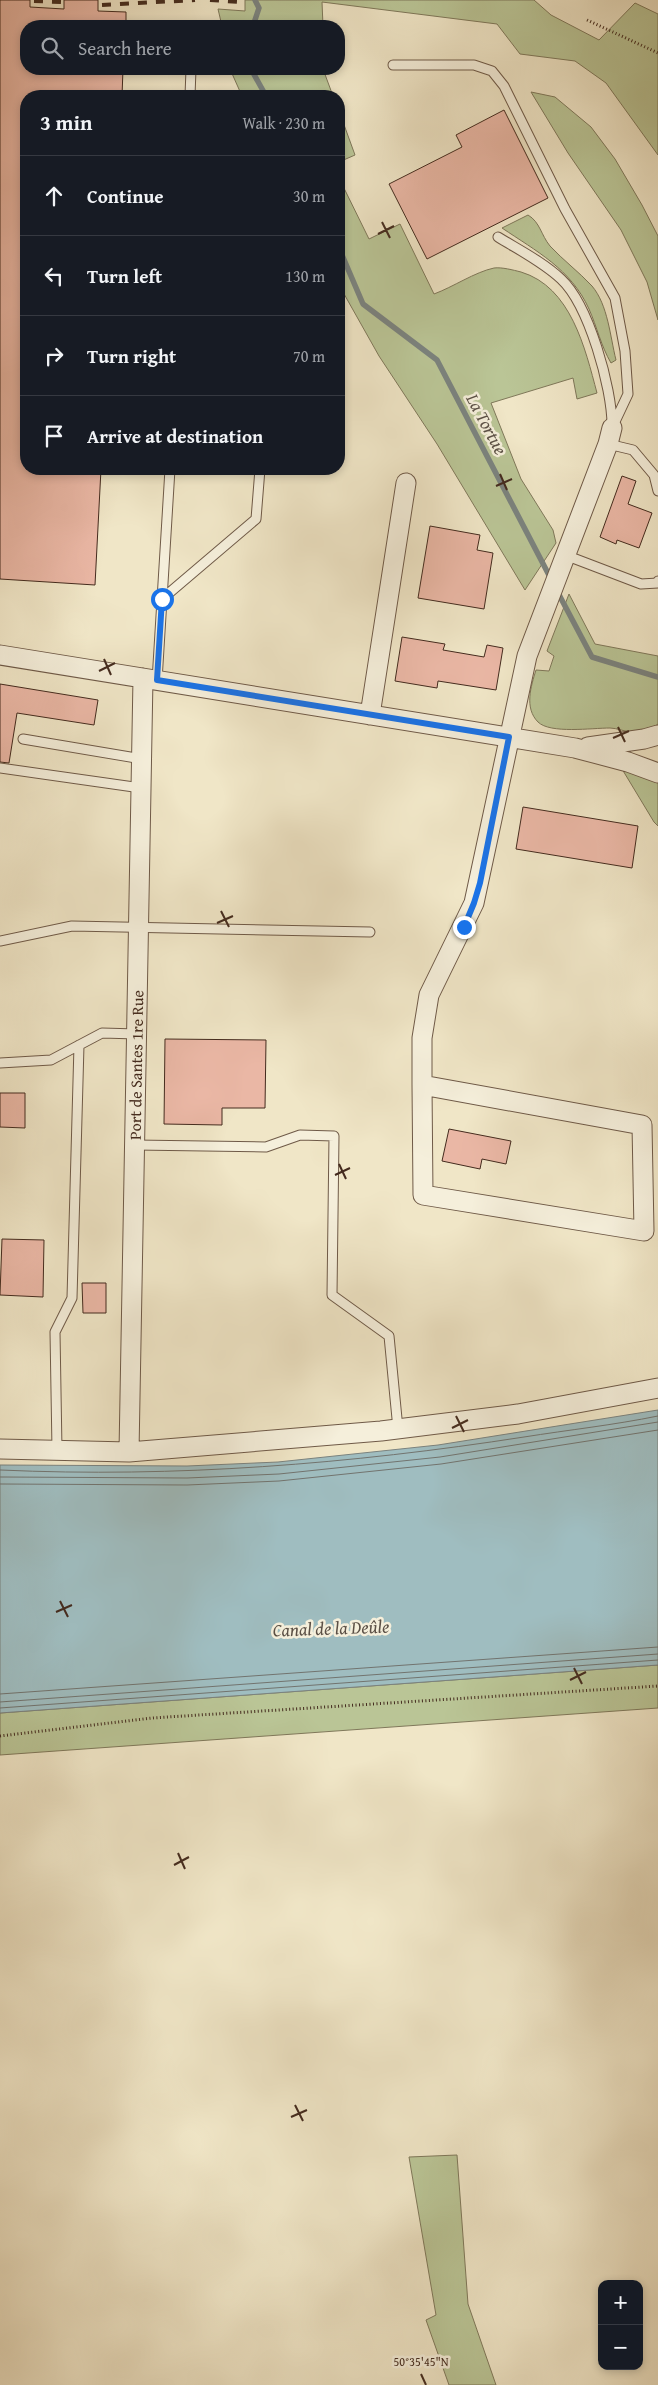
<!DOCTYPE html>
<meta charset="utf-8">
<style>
:root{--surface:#171b24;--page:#242831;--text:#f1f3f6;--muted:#9ea1a6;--line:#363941}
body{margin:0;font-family:"Gentium Book Plus",serif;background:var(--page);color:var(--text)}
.controls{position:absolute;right:15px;bottom:15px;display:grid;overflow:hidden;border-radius:10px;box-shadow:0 2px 8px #0003}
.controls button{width:45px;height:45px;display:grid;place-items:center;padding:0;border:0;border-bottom:1px solid var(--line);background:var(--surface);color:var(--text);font:25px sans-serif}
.stop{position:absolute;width:15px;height:15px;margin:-11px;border:4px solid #1a73e8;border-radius:50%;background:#fff}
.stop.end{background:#1a73e8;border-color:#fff;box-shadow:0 1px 5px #0008}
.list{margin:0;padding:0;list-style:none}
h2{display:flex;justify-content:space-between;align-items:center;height:65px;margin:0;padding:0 20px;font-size:21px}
h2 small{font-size:16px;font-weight:400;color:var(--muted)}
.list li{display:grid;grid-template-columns:32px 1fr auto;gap:15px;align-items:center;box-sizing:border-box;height:80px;padding:0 20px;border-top:1px solid var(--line)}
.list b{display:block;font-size:19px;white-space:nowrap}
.list em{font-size:16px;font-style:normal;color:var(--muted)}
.icon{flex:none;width:28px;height:28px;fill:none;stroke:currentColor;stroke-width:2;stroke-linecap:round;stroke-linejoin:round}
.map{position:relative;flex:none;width:658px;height:2385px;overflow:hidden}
.search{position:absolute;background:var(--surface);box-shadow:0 2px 8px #0003;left:20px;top:20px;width:325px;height:55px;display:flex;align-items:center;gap:12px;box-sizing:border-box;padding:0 18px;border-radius:20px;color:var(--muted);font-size:19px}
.panel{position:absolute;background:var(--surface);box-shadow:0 2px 8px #0003;left:20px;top:90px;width:325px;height:385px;border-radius:20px}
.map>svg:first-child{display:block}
.green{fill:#bac596;stroke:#7f785a}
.water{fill:#9fbdc0;stroke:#7b837f}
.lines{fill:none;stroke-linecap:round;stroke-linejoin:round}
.shore{stroke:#72746f;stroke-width:1}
.stream{stroke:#7b837f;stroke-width:5.5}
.building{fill:#eab7a5;stroke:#442b1e}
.service-casing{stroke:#6f5a48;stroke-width:11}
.minor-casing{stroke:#6f5a48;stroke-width:21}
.path{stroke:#442b1e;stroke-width:3;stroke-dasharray:1 2.5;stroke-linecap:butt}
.service{stroke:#f5efdb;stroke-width:9}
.minor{stroke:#f5efdb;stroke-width:19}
.rail{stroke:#442b1e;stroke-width:4;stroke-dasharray:9 9;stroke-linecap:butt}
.route{stroke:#1a73e8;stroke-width:6}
.ticks{fill:none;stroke:#442b1e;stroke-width:2}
.labels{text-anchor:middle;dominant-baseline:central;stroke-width:5;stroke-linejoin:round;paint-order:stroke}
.street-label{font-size:16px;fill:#442b1e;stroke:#f5efdb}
.water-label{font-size:18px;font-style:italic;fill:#5b5046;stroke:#f5efdb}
.ticks-label{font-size:12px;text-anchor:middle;fill:#442b1e;stroke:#f5efdb;stroke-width:5;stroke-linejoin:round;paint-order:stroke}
</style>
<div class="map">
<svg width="658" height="2385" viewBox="0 0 658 2385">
<rect width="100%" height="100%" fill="#f0e6c7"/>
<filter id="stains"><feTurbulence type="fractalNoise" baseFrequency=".004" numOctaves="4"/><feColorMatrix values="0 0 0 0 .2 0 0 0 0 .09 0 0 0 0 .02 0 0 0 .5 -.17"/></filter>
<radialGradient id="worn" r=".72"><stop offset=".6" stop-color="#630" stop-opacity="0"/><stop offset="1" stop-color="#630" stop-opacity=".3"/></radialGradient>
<path class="green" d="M245 0H534L551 15 599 40 635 3 658 14V155L606 83 575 61 520 54 497 24 322 2 323 26H222L218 9 245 11Z
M230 69H323L333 96H242Z
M531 92 555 97 591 127 615 159 642 205 658 236V320L647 282 621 230 568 153Z
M339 111 355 155 339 162Z
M339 178 369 239 400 224 434 294C453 287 475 272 494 268 502 267 513 270 521 272 571 287 585 348 597 393L577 399 573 378 491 403 521 479 553 530 556 543 525 590 437 444 379 356 339 285Z
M528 215C540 222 541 235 550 246 563 260 579 272 592 286 608 305 610 336 616 360L611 363C601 346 597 327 589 309 571 269 536 251 502 228Z
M569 594 595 644 658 656V724C652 729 640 733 633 732 625 732 617 728 610 728 592 728 550 734 538 722 524 708 531 686 536 670L549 671 554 656 547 651Z
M622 769 658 782V826L654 822Z
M658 1665V1708L0 1755V1713Z
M457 2155 468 2304 496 2385H449L426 2320 436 2315 409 2157Z"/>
<path class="water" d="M658 1410V1665L0 1713V1465L187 1466 278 1462 438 1445Z"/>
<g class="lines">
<path class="shore" d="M0 1470C176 1478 350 1464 524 1437 568 1430 614 1425 658 1416
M0 1477 187 1478 279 1474 440 1457 658 1422
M0 1484 187 1485 279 1481 441 1464 658 1430
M0 1694 658 1647
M0 1702 658 1654
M0 1708 658 1660"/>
<path class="stream" d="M253 26 259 8 255 0
M251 69 266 96
M339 248 363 304 437 360 551 579
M556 589 592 657 658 677"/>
</g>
<path class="building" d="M0 0H30V7L64 9V0H98V11L126 12V26H26V69H123L122 96H26V469H101L95 585 0 579Z
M504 110 548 198 427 259 389 184 462 147 456 135Z
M622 476 636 481 628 504 652 513 639 548 617 540 616 544 600 537Z
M430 526 480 535 477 550 493 553 484 609 418 598Z
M402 637 445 644 443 650 484 657 487 645 503 648 496 690 438 681 437 688 395 681Z
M0 684 98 700 94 725 17 713 9 763 0 762Z
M523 807 638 826 632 868 516 849Z
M165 1039 266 1040 265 1108H222V1125L164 1124Z
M0 1093H25V1128L0 1127Z
M449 1129 511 1141 506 1164 482 1159 480 1169 442 1161Z
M2 1239 44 1240 43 1297 0 1295Z
M82 1283H106V1313H83Z"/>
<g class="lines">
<g class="service-casing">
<path id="service" d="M393 65H474L492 71 504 86 565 209 615 298 625 351 628 394 612 428
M190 96 191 69
M498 237C519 250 543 262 561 279 589 305 612 388 612 425
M608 444 633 450 654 475 658 491
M565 555 641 584 658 583V581
M162 599 256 519 260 469
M157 681 170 469
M23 739 142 759
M0 768 141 788
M0 941 72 926 370 932
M0 1063 51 1060 102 1033 137 1034
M135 1145 266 1147 300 1135 334 1136 332 1295 389 1336 398 1429
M57 1450 55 1332 72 1298 79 1045"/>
</g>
<g class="minor-casing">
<path id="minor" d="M0 655 575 748 628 762 658 773
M370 715 406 483
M588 747 644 739 658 735
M422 1085V1038L429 995 474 903 527 656 608 444 612 428
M422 1085 642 1125 644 1231 423 1195Z
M0 1449 129 1452 381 1431 518 1414 658 1388
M129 1452 143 678"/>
</g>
<path class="path" d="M587 20 658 53
M0 1736 152 1718 658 1686"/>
<use href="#service" class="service"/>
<use href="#minor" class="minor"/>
<path class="rail" d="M210 0 239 2
M34 1 61 2
M102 5 195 0"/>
</g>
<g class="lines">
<path class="route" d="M162 599 157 680 509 737 480 883 474 903 464 927"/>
</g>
<path class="ticks" d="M382 222 390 238M378 234 394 226M500 474 507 490M496 486 512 479M104 659 111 675M99 671 115 663M618 727 625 742M613 738 629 731M221 911 229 927M217 923 233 916M339 1164 346 1179M335 1175 350 1168M456 1416 464 1432M452 1428 468 1420M60 1601 68 1617M56 1612 72 1605M574 1668 582 1684M570 1680 586 1672M178 1853 185 1869M174 1865 189 1857M295 2105 303 2121M291 2117 307 2110M421 2374 426 2385"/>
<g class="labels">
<g class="street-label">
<text transform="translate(136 1065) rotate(-89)">Port de Santes 1re Rue</text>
</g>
<g class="water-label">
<text transform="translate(487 424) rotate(62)">La Tortue</text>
<text transform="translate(331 1628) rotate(-2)">Canal de la Deûle</text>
</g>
</g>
<g class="ticks-label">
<text x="421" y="2366">50°35'45"N</text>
</g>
<rect width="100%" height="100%" filter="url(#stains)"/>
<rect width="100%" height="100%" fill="url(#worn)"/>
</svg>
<div class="controls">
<button>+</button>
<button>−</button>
</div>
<div class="stop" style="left:162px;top:599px"></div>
<div class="stop end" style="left:464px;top:927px"></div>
<div class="search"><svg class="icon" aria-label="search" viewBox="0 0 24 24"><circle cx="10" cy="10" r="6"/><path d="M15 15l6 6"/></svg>Search here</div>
<section class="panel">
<h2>3 min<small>Walk · 230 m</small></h2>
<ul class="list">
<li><svg class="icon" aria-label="ahead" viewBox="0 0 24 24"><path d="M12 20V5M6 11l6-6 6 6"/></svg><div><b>Continue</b></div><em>30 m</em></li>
<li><svg class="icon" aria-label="left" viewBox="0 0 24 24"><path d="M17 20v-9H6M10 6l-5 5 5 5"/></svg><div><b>Turn left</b></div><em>130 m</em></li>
<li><svg class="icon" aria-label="right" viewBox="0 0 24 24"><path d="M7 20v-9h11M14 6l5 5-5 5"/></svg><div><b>Turn right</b></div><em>70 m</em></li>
<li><svg class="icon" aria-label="arrive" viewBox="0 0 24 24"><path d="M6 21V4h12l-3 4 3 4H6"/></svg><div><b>Arrive at destination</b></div></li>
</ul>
</section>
</div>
